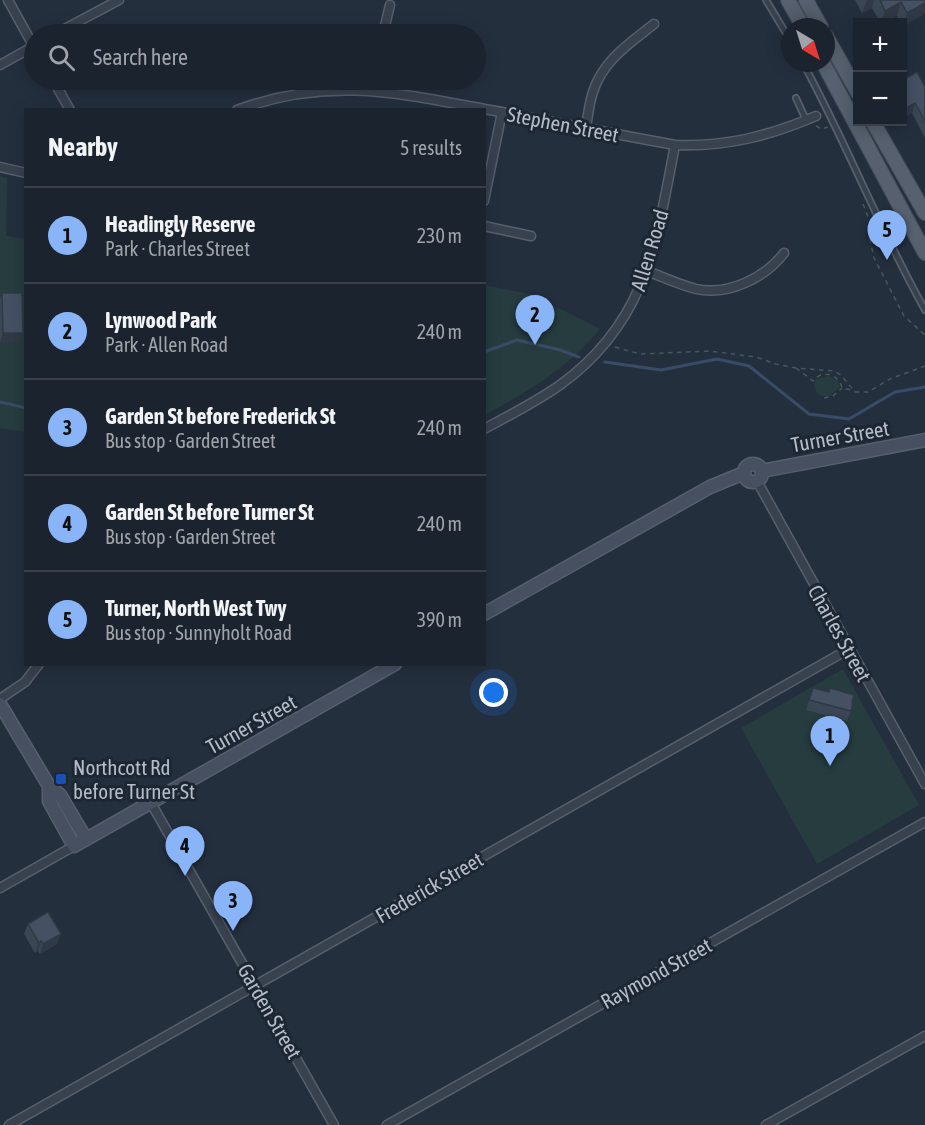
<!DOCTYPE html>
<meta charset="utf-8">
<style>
:root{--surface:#1b232e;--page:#282f3a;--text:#f1f3f6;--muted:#a0a4aa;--line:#39404a;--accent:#8ab4f8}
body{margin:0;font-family:"Asap Condensed",sans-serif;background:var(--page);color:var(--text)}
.controls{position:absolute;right:18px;top:18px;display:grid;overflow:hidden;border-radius:0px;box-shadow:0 3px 15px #0003}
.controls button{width:54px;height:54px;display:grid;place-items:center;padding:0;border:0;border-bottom:2px solid var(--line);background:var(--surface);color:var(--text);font:30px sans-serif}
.compass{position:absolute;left:781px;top:18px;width:54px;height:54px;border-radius:50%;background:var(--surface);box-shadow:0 3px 15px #0003;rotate:142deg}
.you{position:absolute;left:494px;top:693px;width:21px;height:21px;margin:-15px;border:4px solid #fff;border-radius:50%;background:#1a73e8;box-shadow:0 0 0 9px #1a73e833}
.badge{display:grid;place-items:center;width:39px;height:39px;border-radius:50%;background:var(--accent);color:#111;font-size:20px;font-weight:700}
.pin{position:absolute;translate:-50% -50px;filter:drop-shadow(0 2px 3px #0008)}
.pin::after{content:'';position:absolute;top:32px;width:21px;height:18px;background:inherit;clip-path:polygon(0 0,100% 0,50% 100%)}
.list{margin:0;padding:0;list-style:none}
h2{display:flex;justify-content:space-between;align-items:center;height:78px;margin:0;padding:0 24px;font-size:26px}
h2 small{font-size:20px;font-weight:400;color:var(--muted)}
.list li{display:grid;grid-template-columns:39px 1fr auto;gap:18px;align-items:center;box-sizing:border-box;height:96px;padding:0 24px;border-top:2px solid var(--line)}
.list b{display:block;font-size:22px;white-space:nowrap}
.list p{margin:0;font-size:20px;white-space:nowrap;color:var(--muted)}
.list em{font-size:20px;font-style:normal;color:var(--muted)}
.icon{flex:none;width:33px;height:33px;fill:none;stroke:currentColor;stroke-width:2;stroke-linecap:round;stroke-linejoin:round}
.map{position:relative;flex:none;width:925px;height:1125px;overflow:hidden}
.search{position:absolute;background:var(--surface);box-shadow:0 3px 15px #0003;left:24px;top:24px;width:462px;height:66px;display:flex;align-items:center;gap:15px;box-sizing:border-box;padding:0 21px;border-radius:33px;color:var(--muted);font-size:22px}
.panel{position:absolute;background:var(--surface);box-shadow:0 3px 15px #0003;left:24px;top:108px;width:462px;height:558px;border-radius:0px}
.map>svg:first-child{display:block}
.green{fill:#263c3f}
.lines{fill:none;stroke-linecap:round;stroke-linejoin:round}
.stream{stroke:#394c67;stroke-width:3}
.lane-casing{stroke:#565f6c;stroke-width:8}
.street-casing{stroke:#565f6c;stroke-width:11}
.secondary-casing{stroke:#565f6c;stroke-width:15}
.primary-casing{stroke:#414a57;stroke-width:16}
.path{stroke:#44595c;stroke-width:1.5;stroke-dasharray:4.5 4.5;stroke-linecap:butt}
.lane{stroke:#38414e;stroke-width:4.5}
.street{stroke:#38414e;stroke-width:8}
.secondary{stroke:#465061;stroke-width:12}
.primary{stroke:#56606e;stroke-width:14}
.wall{fill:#3b4654}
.shaded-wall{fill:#303945}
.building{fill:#455162;stroke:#303945;stroke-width:1.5}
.transit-dot{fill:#1a4fb4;stroke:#1d2633;stroke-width:2}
.labels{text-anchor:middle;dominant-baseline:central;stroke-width:6;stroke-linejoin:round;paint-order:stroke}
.street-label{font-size:21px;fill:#b4bcc9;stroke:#1d2633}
.poi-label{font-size:21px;fill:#b4bcc9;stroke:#1d2633;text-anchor:start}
</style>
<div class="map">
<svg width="925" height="1125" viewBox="0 0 925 1125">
<rect width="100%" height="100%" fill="#242f3e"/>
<path class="green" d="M0 176 7 178 6 236 25 239V432L0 428Z
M485 285 533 295 600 329C566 370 530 390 485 415Z
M829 376 838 381 840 387 830 396H821C815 391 812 386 816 379Z
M843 669 919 805 817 864 741 728Z"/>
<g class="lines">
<path class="stream" d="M484 352 517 340 560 350 579 357
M605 362 661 370 717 359 749 366 809 414 849 419 895 392 925 387
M0 402 26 408"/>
<g class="lane-casing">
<path id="lane" d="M766 0 790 40
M803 63C847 144 880 230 925 310
M796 98 806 120"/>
</g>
<g class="street-casing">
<path id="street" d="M8 0 34 47
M55 34 119 0
M383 34 390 5
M0 65 34 46
M53 80 70 110
M237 110C328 76 398 93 490 110 552 121 613 134 675 145 726 147 769 136 816 116
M586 128C588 116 589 103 593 92 603 60 630 43 654 24
M0 167 26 173
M484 201 502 112
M484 226 531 236
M647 271C663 277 680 285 696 289 728 296 765 278 784 253
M484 429C510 415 536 402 560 385 647 322 656 243 675 145
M757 481 925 784
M0 699 25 682 39 664
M151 803 334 1125
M0 888 74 846
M9 1125 849 649
M387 1125 925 822
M766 1125 925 1036"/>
</g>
<g class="secondary-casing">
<path id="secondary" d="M744 473a9 9 0 1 1 18 0a9 9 0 1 1-18 0Z
M762 471 925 440
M484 614 710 487 744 473
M0 704 49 786 60 795 86 839
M49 786V801L74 846 395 664"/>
</g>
<g class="primary-casing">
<path id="primary" d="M788 0 803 27
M806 0 821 27
M826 36 858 93
M823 63 925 253
M873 122 925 213"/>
</g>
<path class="path" d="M783 44 790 56
M816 126 822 129 828 127
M863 204 870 222V240L874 258 904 316 925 335
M615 347 640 354 710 351 756 357 776 364 796 368 834 371 841 375 855 392H868L890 379 925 366
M796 368 813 381C822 369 839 374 842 388L855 391
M824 398 833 396 842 388"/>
<use href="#lane" class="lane"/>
<use href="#street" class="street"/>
<use href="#secondary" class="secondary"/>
<use href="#primary" class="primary"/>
</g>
<path class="wall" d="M855 0H925V13L903 26V22H900L897 16 883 22H880L872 8 862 13Z
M903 80 925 87V138L912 113 903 118Z
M2 293 19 343H0V298Z
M813 688 852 702 851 711 847 721 806 710Z
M28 924 57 944 40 954 38 951 35 953 24 934Z"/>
<path class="shaded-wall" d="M867 0H874L872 8 862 13Z
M901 2 897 16 883 22H881L885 11Z
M925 3V13L903 26 907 13Z
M915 103 912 113 903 118V110Z
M3 333H23L19 343H0Z
M61 934 57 944 40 954 43 944Z
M41 941 38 951 35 953 39 943Z"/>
<path class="building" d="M880 0H925V3L907 13 901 2 885 11Z
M917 72 925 87V121L915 103 903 110V80Z
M2 293H22L23 333H3Z
M813 688 829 692 830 688 854 695 852 702H853L851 711 809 700Z
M48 912 61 934 43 944 41 941 39 943 28 924Z"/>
<rect class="transit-dot" x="55" y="773" width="12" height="12" rx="3"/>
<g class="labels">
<g class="street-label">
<text transform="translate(563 124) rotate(11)">Stephen Street</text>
<text transform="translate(649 250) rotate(-73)">Allen Road</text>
<text transform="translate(840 436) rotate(-10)">Turner Street</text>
<text transform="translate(840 633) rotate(61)">Charles Street</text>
<text transform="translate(251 724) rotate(-29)">Turner Street</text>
<text transform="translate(429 887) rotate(-30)">Frederick Street</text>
<text transform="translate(656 973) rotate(-29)">Raymond Street</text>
<text transform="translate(270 1011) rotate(60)">Garden Street</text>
</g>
<g class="poi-label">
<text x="73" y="767">Northcott Rd<tspan x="73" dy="24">before Turner St</tspan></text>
</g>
</g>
</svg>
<div class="controls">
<button>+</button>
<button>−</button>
</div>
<svg class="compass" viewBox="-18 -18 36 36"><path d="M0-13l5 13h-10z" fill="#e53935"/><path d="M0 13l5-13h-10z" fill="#a0a4aa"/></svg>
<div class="you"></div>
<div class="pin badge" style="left:830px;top:766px">1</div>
<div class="pin badge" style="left:535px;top:345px">2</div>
<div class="pin badge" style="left:233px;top:931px">3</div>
<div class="pin badge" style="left:185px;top:876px">4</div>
<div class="pin badge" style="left:887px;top:260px">5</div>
<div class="search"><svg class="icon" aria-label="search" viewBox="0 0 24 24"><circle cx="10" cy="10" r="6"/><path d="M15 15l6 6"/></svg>Search here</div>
<section class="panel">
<h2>Nearby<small>5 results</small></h2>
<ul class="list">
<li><span class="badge">1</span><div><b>Headingly Reserve</b><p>Park · Charles Street</p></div><em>230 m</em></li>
<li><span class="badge">2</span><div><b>Lynwood Park</b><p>Park · Allen Road</p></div><em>240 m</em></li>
<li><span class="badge">3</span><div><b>Garden St before Frederick St</b><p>Bus stop · Garden Street</p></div><em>240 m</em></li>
<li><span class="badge">4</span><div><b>Garden St before Turner St</b><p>Bus stop · Garden Street</p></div><em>240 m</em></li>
<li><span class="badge">5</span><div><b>Turner, North West Twy</b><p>Bus stop · Sunnyholt Road</p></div><em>390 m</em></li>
</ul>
</section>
</div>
